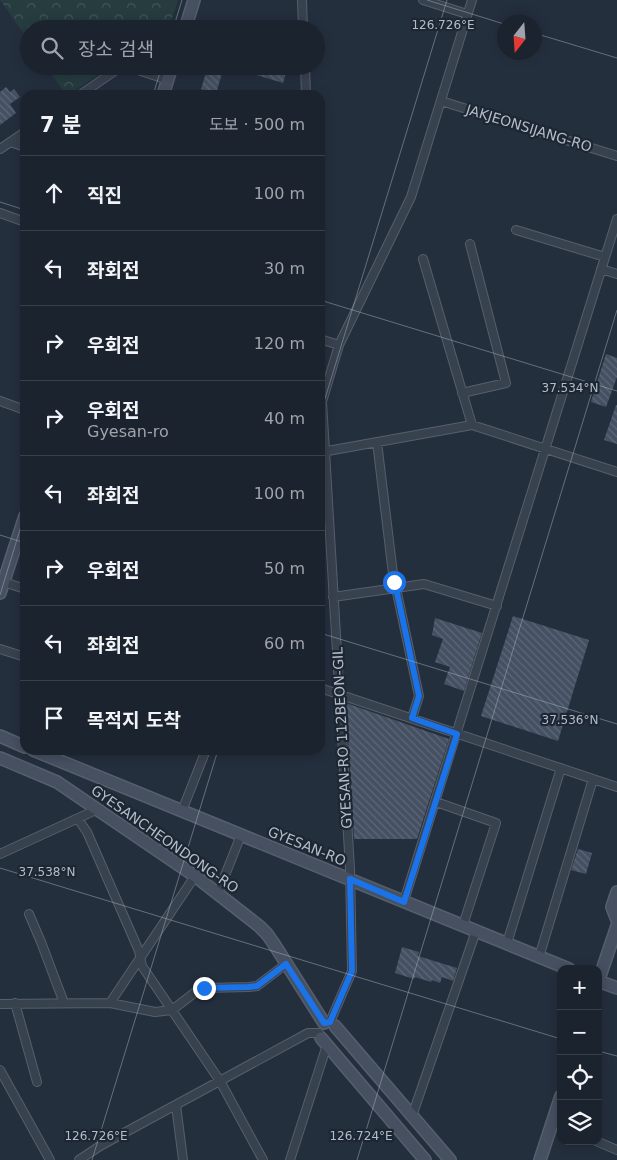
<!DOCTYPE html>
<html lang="ko">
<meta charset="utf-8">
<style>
:root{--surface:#1b232e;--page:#282f3a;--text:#f1f3f6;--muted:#a0a4aa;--line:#39404a}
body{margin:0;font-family:"DejaVu Sans","Noto Sans KR",sans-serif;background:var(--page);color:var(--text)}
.controls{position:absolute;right:15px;bottom:15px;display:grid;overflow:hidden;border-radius:10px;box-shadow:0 2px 12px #0003}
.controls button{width:45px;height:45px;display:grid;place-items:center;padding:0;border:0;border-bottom:1px solid var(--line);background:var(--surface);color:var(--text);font:25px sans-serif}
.compass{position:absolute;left:497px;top:15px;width:45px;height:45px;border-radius:50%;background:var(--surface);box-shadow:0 2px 12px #0003;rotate:197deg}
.stop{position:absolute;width:15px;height:15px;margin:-11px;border:4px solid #1a73e8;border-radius:50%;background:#fff}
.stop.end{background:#1a73e8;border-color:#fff;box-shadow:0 1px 5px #0008}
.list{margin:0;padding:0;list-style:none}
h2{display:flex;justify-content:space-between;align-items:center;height:65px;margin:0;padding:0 20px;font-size:21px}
h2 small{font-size:16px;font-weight:400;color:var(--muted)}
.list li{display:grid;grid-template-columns:32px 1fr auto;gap:15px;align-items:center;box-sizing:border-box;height:75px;padding:0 20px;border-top:1px solid var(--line)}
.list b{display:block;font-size:19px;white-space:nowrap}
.list p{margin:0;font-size:16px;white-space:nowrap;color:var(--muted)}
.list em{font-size:16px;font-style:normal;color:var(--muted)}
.icon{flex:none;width:28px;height:28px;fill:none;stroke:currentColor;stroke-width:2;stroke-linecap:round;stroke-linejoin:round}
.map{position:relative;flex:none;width:617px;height:1160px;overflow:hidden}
.search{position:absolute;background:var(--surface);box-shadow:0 2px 12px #0003;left:20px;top:20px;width:305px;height:55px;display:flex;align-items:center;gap:12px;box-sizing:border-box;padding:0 18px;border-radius:28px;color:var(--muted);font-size:19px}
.panel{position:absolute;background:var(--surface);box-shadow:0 2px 12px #0003;left:20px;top:90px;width:305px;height:665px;border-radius:15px}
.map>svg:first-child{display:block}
.park{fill:url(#park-crowns)}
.building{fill:url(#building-back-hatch)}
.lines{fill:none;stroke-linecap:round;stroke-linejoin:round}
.street-casing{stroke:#565f6c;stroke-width:10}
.secondary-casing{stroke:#565f6c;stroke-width:14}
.street{stroke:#38414e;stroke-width:8}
.secondary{stroke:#465061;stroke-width:11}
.route{stroke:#1a73e8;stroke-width:6}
.ticks{fill:none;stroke:#b4bcc9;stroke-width:1;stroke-opacity:0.45}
.labels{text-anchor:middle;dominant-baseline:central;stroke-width:4.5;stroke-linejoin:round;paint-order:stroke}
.street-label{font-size:14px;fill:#b4bcc9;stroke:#1d2633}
.ticks-label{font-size:12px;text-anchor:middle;fill:#b4bcc9;stroke:#1d2633;stroke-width:4.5;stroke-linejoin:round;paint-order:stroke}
</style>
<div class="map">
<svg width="617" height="1160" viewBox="0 0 617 1160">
<defs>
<pattern id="park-crowns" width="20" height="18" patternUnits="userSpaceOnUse" patternTransform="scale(1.25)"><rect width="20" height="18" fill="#263c3f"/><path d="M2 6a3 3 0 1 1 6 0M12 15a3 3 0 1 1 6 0" fill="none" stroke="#435659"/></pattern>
<pattern id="building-back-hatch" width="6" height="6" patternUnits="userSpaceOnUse" patternTransform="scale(1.25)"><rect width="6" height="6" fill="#455162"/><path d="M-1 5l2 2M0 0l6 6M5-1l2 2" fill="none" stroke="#5d6877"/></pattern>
</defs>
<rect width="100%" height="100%" fill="#242f3e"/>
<path class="park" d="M0 0H178L169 27 167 29H29V41Z
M46 66H111L68 95H66Z"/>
<path class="building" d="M208 66H224L216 94 201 89Z
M233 66H288L283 83 233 68Z
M6 87 10 92 14 89 20 97 10 104 16 113 0 125V92Z
M606 354 617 358V377L606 407 591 402Z
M616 405H617V444L604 440Z
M513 616 589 640 558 741 481 716Z
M435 618 482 633 464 691 444 684 450 667 435 662 443 639 432 635Z
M346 703 449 739 417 839H354Z
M578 849 592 853 586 874 571 870Z
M402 947 419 952 418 956 457 968 453 981 442 977 440 983 432 980 431 982 415 977 414 979 395 973Z"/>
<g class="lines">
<g class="street-casing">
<path id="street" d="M302 0 303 29
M423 0 467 14
M305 66 306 95
M80 95 119 68 129 67 168 80
M441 101 617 156
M10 142 25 147
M0 149 25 132
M0 213 25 222
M516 230 605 257
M423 259 472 425
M601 269 617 274
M320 339 339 345
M462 393 506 383 470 244
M0 401 25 410
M322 401 350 869 352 971 330 1022
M321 405 339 345 411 197 472 0
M377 442 394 582 396 588 419 696 412 718
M322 452 472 425 617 472
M1 581 25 589
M333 597 424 584 497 606
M0 649 25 657
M320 688 617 787
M436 802 496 823 463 925
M182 811 206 750
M78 819 87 832 139 951 142 966 220 1081 263 1160
M0 854 98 809
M218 893 241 835
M404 901 617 219
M29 914 41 942 64 1003
M507 943 561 768
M539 957 593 779
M15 1003 37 1082
M110 1003 195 876
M0 1004 110 1003 155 1012 172 1010 198 990 204 988 249 987 257 986 286 964
M0 1070 50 1160
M176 1105 183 1160
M412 1116 476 931
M596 1141 617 1150
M79 1160 100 1146 308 1033H319
M290 1160 327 1045"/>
</g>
<g class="secondary-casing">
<path id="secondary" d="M185 29 194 0
M163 95 172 66
M0 593 25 516
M0 736 25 747
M33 750 569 969
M0 758 57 782 195 876 259 926 267 934 274 944 324 1023
M617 892 612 907 617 920
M598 981 617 988
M598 982 617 926
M335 1026 450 1160
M321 1038 425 1160
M540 1160 561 1096"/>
</g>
<use href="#street" class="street"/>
<use href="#secondary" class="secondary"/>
</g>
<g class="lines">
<path class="route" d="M204 988 248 987 257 986 286 964 324 1023 330 1022 352 971 350 879 404 902 457 734 412 718 419 696 396 588 394 582"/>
</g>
<path class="ticks" d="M427 0 504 24M173 29 182 0M534 33 617 58M153 95 162 66M0 202 25 210M320 300 617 391M320 415 447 0M0 535 25 543M0 595 25 513M320 633 617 724M0 868 561 1039M598 1051 617 1056M92 1160 218 750M357 1160 617 310"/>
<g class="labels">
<g class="street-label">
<text transform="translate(529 128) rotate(17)">JAKJEONSIJANG-RO</text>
<text transform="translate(342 738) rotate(-93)">GYESAN-RO 112BEON-GIL</text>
<text transform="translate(165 839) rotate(35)">GYESANCHEONDONG-RO</text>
<text transform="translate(307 846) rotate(22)">GYESAN-RO</text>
</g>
</g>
<g class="ticks-label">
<text x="443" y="29">126.726°E</text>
<text x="570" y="392">37.534°N</text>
<text x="570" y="724">37.536°N</text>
<text x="47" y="876">37.538°N</text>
<text x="96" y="1140">126.726°E</text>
<text x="361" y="1140">126.724°E</text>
</g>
</svg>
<div class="controls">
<button>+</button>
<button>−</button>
<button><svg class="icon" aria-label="locate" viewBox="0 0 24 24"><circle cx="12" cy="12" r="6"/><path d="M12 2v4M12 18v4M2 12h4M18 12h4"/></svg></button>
<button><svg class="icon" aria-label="layers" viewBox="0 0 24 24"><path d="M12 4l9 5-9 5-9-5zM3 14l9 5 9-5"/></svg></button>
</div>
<svg class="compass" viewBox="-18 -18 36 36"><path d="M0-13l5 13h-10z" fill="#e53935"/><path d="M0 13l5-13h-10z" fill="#a0a4aa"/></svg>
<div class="stop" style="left:394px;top:582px"></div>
<div class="stop end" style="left:204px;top:988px"></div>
<div class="search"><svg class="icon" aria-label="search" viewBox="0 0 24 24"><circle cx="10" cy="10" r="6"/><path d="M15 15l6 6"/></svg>장소 검색</div>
<section class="panel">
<h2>7 분<small>도보 · 500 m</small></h2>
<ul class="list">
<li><svg class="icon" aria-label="ahead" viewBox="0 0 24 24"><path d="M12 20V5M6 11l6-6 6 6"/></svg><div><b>직진</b></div><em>100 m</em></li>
<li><svg class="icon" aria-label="left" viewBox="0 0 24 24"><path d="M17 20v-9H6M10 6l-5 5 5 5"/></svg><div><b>좌회전</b></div><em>30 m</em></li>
<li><svg class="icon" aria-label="right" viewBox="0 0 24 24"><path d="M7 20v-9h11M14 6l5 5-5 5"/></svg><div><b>우회전</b></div><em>120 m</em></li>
<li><svg class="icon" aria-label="right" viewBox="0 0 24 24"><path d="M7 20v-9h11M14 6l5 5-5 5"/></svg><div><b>우회전</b><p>Gyesan-ro</p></div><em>40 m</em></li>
<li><svg class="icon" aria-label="left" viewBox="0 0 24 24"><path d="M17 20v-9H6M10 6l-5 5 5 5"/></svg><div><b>좌회전</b></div><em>100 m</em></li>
<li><svg class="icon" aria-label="right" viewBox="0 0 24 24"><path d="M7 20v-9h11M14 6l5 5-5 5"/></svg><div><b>우회전</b></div><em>50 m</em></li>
<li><svg class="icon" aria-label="left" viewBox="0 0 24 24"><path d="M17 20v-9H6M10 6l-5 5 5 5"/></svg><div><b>좌회전</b></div><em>60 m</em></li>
<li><svg class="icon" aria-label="arrive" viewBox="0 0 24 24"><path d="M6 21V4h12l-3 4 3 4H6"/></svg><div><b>목적지 도착</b></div></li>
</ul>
</section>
</div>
